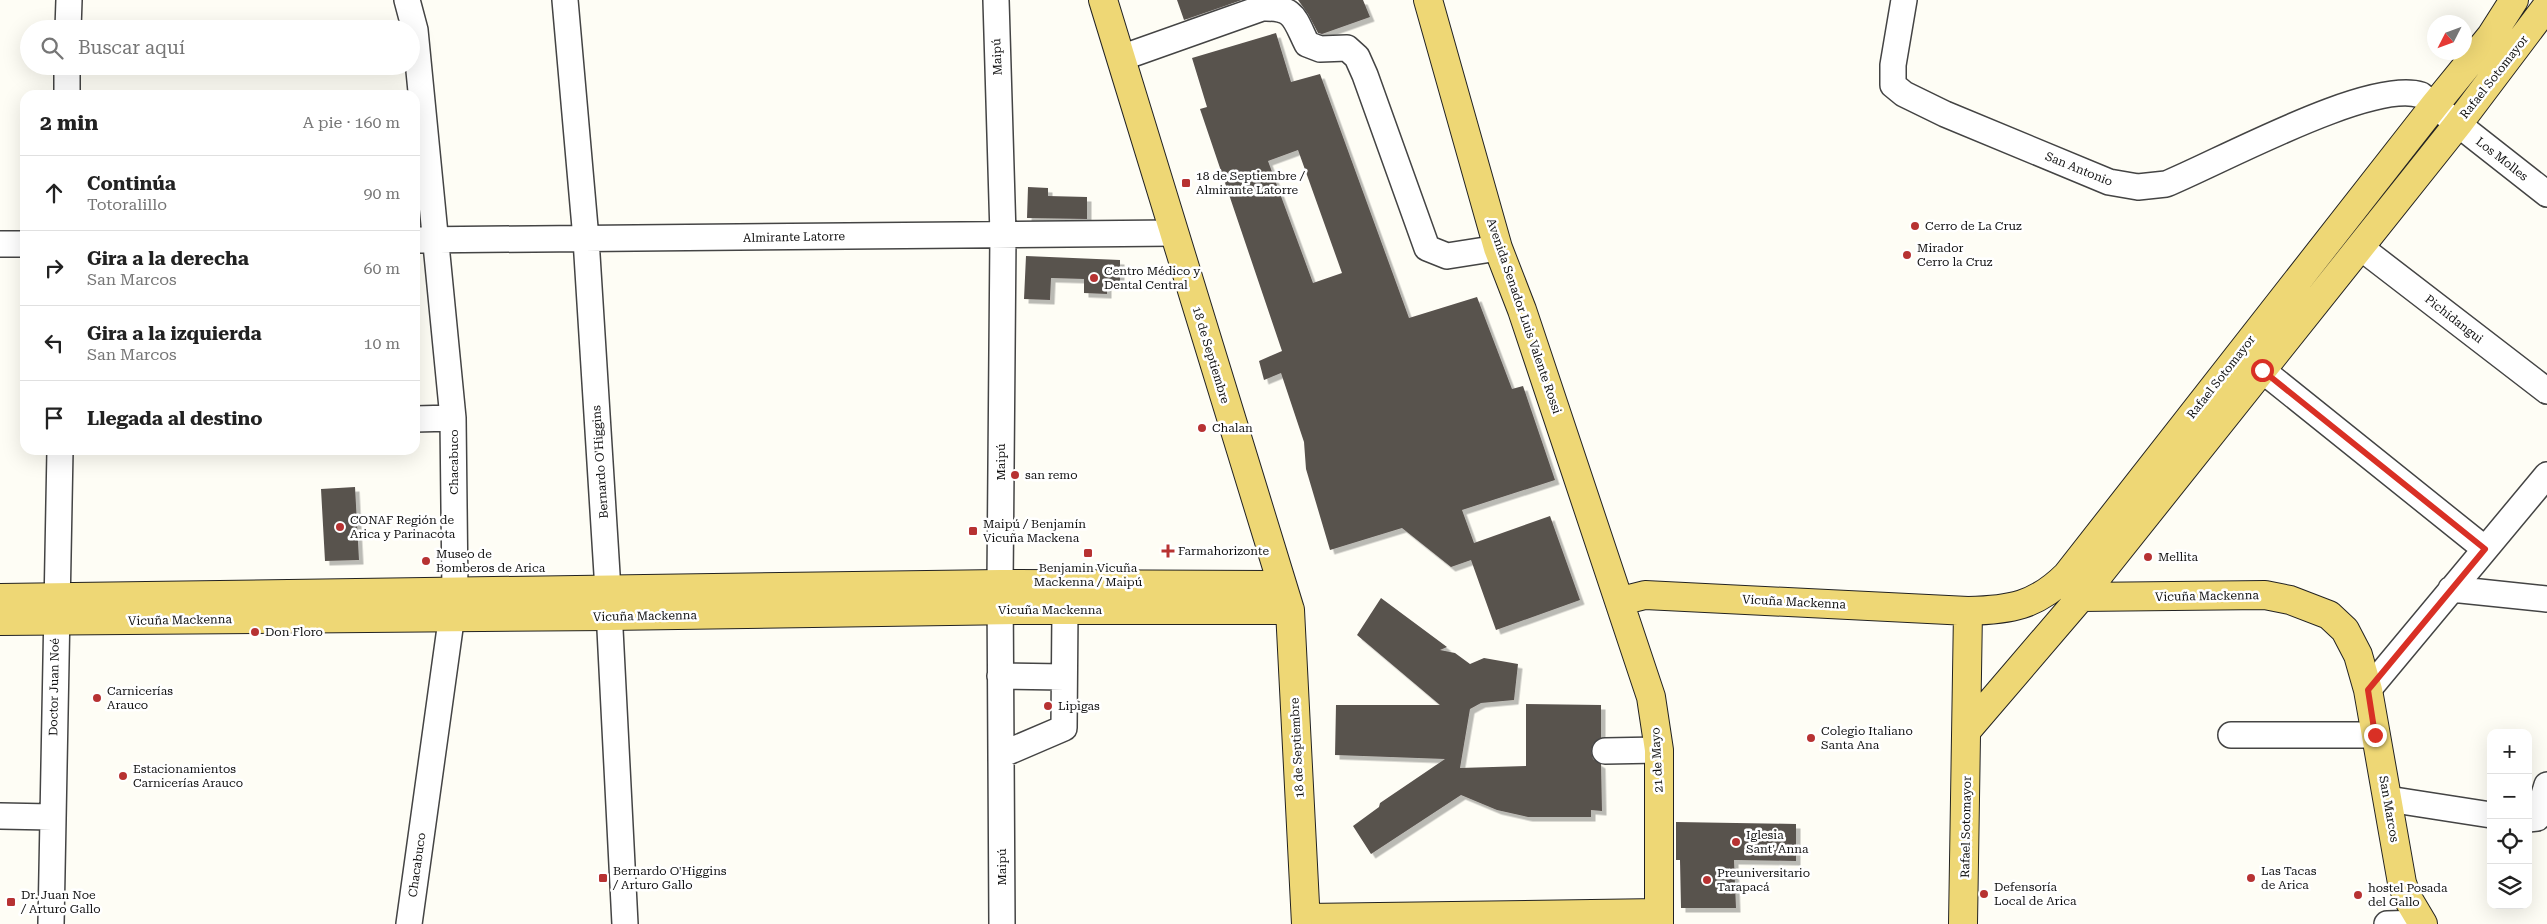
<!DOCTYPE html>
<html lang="es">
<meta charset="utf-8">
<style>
:root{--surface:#fff;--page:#f2f2f2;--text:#222;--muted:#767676;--line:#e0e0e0}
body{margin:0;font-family:"Roboto Serif",serif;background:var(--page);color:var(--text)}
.controls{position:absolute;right:15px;bottom:15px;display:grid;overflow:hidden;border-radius:10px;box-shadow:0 5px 20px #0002}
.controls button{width:45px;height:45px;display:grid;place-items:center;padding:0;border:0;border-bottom:1px solid var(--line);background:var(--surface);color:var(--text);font:25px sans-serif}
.compass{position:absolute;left:2427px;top:15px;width:45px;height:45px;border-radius:50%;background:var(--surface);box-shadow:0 5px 20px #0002;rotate:228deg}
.stop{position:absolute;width:15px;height:15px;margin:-11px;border:4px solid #d93025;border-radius:50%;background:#fff}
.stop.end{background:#d93025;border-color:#fff;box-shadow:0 1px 5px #0008}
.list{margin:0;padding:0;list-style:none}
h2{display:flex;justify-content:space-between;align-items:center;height:65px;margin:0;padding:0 20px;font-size:21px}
h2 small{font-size:16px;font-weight:400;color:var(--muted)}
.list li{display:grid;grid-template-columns:32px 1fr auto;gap:15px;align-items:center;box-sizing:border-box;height:75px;padding:0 20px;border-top:1px solid var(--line)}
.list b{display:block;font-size:19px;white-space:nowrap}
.list p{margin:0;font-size:16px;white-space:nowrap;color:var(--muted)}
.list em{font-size:16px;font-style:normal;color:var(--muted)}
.icon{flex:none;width:28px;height:28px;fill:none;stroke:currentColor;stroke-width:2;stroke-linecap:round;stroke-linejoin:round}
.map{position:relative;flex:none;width:2547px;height:924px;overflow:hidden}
.search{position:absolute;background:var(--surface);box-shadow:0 5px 20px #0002;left:20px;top:20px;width:400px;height:55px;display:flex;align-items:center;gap:12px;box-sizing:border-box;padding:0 18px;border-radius:28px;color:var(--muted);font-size:19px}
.panel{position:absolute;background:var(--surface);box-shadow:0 5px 20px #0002;left:20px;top:90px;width:400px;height:365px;border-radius:15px}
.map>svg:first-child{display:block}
.building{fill:#59524e;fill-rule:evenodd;filter:url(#shadow)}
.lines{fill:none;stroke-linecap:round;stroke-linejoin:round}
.minor-casing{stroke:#444;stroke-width:28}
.major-casing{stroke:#222;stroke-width:30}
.minor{stroke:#fff;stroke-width:25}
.major{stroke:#eed775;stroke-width:28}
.route{stroke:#d93025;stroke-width:6}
.poi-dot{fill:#b73232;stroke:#fff;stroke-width:2}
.labels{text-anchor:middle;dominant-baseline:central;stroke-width:5;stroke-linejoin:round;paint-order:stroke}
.street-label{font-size:12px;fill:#111;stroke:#fff}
.poi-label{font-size:12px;fill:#111;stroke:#fff;text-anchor:start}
</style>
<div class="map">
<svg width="2547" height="924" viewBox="0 0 2547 924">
<defs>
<filter id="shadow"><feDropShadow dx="4.5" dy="4.5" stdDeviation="0" flood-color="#0004"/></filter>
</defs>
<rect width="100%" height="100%" fill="#fefdf5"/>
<path class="building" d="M1177 0H1242L1184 20Z
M1298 0H1363L1370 17 1322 34 1318 33 1308 14Z
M1276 33 1291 82 1320 74 1409 318 1477 297 1512 389 1523 386 1555 480 1462 510 1474 543 1550 516 1580 600 1496 630 1471 560 1451 567 1402 528 1330 550 1306 469 1304 442 1281 373 1264 380 1259 361 1282 351 1200 109 1207 107 1192 58ZM1298 150 1342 273 1313 283 1268 161Z
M1028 187 1048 188V196L1087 197V219L1027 218Z
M1026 256 1120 260V285L1107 284V294L1084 293V279L1051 278 1050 300 1024 299Z
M355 487 359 560 325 561 321 489Z
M1381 598 1447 647 1440 650 1455 653 1470 664 1484 658 1518 664 1514 700 1481 703 1470 709 1460 768 1526 766V704L1601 705V738L1593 744 1591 751 1593 759 1601 764 1602 811 1591 810V817H1528L1497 810 1461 795 1371 854 1353 826 1379 807 1380 803 1445 759 1335 755 1336 705H1440L1357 635Z
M1676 822 1796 824V861L1734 860 1736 908H1681L1680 860H1676Z"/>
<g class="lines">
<g class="minor-casing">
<path id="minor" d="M407 0 415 30 453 418 455 592 409 924
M565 0 586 239 608 590 625 924
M996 0 1003 235 1000 584 1002 924
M1904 0 1893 65V85L1904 94 1945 114 2109 182 2138 187 2166 184C2220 162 2370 79 2421 95L2547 194
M68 29 69 0
M1121 58 1262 8C1295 7 1294 18 1307 44L1320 49 1347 48 1357 57 1365 75 1427 248 1447 256 1498 248
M67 95V66
M415 240 1174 233
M0 244H25
M2360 247 2547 391
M2262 370 2485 549
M415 419 453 418
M2451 589 2547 599
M1000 676 1064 677
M2368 690 2547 475
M2231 735H2375
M1605 751 1659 750
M1001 755 1064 728 1065 610
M2388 799 2491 815
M0 816 52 817
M2528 819 2537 818 2547 785
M51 924 60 450
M2387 924 2422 923"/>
</g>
<g class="major-casing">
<path id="major" d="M1103 0 1290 610 1306 924
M1428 0 1498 248 1522 310 1651 697 1659 750V924
M2081 597 2265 595 2290 600 2329 615 2345 630 2358 655 2368 690 2402 883 2407 897 2423 924
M0 598 1000 584 1282 585
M1621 601 1645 595 1968 611C2010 610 2036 606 2067 575L2434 106 2491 36 2514 0
M0 621 609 616 1019 610H1290
M1968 729 2081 597 2458 124 2547 6
M1306 918 1659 913
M1963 924 1968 611"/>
</g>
<use href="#minor" class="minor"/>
<use href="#major" class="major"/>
</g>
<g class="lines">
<path class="route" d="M2262 370 2485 549 2368 690 2375 735"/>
</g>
<g class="poi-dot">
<rect x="1181" y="178" width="10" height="10" rx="2.5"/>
<circle cx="1915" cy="226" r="5"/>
<circle cx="1907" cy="255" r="5"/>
<circle cx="1094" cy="278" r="5"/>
<circle cx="1202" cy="428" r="5"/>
<circle cx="1015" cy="475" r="5"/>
<circle cx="340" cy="527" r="5"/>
<rect x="968" y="526" width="10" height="10" rx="2.5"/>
<path d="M1165.5 543.5h5v5h5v5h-5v5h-5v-5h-5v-5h5z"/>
<rect x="1083" y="548" width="10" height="10" rx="2.5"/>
<circle cx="2148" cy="557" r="5"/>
<circle cx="426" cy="561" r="5"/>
<circle cx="255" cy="632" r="5"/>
<circle cx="97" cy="698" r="5"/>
<circle cx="1048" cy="706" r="5"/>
<circle cx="1811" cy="738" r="5"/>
<circle cx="123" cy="776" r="5"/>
<circle cx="1736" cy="842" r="5"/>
<rect x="598" y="873" width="10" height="10" rx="2.5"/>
<circle cx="2251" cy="878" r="5"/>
<circle cx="1707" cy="880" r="5"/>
<circle cx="1984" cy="894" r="5"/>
<circle cx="2358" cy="895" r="5"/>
<rect x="6" y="897" width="10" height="10" rx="2.5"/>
</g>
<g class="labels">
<g class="street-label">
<text transform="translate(997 57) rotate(-92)">Maipú</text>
<text transform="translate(2494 77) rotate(-52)">Rafael Sotomayor</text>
<text transform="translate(2502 159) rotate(38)">Los Molles</text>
<text transform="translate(2079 169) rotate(22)">San Antonio</text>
<text transform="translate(794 237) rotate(-1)">Almirante Latorre</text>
<text transform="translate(1524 316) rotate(71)">Avenida Senador Luis Valente Rossi</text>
<text transform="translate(2454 319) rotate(38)">Pichidangui</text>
<text transform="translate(1211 355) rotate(73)">18 de Septiembre</text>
<text transform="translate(2221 377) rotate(-52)">Rafael Sotomayor</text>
<text transform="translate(454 462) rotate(-90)">Chacabuco</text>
<text transform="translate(600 462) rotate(-94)">Bernardo O'Higgins</text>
<text transform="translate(1001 462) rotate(-90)">Maipú</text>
<text transform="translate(2207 596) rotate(-1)">Vicuña Mackenna</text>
<text transform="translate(1794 602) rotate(3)">Vicuña Mackenna</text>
<text x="1050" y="610">Vicuña Mackenna</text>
<text transform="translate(645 616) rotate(-1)">Vicuña Mackenna</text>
<text transform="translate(180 620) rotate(-1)">Vicuña Mackenna</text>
<text transform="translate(54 687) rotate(-89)">Doctor Juan Noé</text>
<text transform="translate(1297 748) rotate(-93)">18 de Septiembre</text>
<text transform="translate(1657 760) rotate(-93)">21 de Mayo</text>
<text transform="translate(2389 809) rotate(80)">San Marcos</text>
<text transform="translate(1966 827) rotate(-89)">Rafael Sotomayor</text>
<text transform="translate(417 865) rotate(-82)">Chacabuco</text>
<text transform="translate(1002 867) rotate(-90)">Maipú</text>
</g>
<g class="poi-label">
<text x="1196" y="176">18 de Septiembre /<tspan x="1196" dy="14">Almirante Latorre</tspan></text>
<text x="1925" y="226">Cerro de La Cruz</text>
<text x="1917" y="248">Mirador<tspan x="1917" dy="14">Cerro la Cruz</tspan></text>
<text x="1104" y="271">Centro Médico y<tspan x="1104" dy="14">Dental Central</tspan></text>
<text x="1212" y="428">Chalan</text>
<text x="1025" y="475">san remo</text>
<text x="350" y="520">CONAF Región de<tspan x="350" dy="14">Arica y Parinacota</tspan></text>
<text x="983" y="524">Maipú / Benjamín<tspan x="983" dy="14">Vicuña Mackena</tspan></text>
<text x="1178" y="551">Farmahorizonte</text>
<text x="436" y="554">Museo de<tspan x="436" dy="14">Bomberos de Arica</tspan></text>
<text x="2158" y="557">Mellita</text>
<text x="1088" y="568" text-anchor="middle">Benjamin Vicuña<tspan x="1088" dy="14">Mackenna / Maipú</tspan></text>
<text x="265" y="632">Don Floro</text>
<text x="107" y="691">Carnicerías<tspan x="107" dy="14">Arauco</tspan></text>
<text x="1058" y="706">Lipigas</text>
<text x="1821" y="731">Colegio Italiano<tspan x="1821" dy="14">Santa Ana</tspan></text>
<text x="133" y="769">Estacionamientos<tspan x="133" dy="14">Carnicerías Arauco</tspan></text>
<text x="1746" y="835">Iglesia<tspan x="1746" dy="14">Sant' Anna</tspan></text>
<text x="613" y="871">Bernardo O'Higgins<tspan x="613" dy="14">/ Arturo Gallo</tspan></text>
<text x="2261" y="871">Las Tacas<tspan x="2261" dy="14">de Arica</tspan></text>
<text x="1717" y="873">Preuniversitario<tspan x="1717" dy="14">Tarapacá</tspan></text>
<text x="1994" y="887">Defensoría<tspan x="1994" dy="14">Local de Arica</tspan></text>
<text x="2368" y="888">hostel Posada<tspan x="2368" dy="14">del Gallo</tspan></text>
<text x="21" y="895">Dr. Juan Noe<tspan x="21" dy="14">/ Arturo Gallo</tspan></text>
</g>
</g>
</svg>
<div class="controls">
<button>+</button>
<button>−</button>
<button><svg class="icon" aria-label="locate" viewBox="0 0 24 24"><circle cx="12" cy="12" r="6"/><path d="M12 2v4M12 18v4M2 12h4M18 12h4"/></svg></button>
<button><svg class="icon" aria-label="layers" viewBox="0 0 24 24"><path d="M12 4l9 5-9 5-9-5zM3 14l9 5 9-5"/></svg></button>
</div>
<svg class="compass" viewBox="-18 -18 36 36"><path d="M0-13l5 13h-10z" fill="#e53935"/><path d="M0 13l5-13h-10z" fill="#767676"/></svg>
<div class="stop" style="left:2262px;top:370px"></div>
<div class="stop end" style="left:2375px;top:735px"></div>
<div class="search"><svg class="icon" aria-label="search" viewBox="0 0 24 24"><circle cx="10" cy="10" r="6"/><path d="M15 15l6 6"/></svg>Buscar aquí</div>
<section class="panel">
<h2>2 min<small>A pie · 160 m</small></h2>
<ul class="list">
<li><svg class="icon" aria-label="ahead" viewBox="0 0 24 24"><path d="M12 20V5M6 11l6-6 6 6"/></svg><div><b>Continúa</b><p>Totoralillo</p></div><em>90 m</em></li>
<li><svg class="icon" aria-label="right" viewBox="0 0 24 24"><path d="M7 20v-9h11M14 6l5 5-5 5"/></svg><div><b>Gira a la derecha</b><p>San Marcos</p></div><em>60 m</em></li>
<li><svg class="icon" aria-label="left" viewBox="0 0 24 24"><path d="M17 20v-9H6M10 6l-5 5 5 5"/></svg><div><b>Gira a la izquierda</b><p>San Marcos</p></div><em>10 m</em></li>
<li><svg class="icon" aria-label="arrive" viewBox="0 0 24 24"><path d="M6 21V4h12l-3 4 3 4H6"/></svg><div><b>Llegada al destino</b></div></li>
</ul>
</section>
</div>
